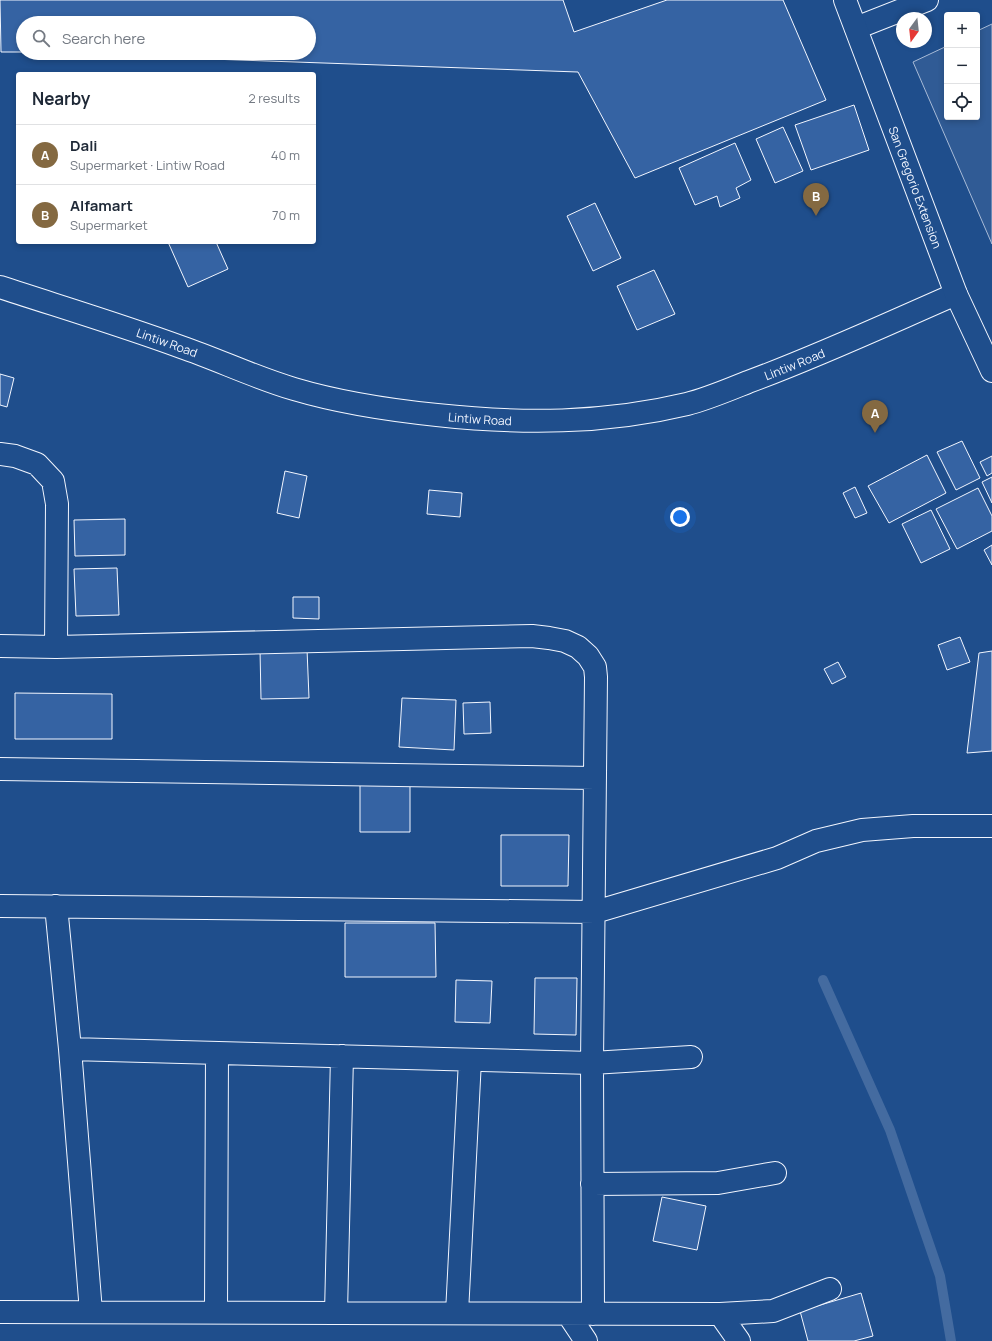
<!DOCTYPE html>
<meta charset="utf-8">
<style>
:root{--surface:#fff;--page:#f6f6f7;--text:#1f2937;--muted:#747a83;--line:#e0e1e3;--accent:#846941}
body{margin:0;font-family:Manrope,sans-serif;background:var(--page);color:var(--text)}
.controls{position:absolute;right:12px;top:12px;display:grid;overflow:hidden;border-radius:4px;box-shadow:0 2px 6px #0003}
.controls button{width:36px;height:36px;display:grid;place-items:center;padding:0;border:0;border-bottom:1px solid var(--line);background:var(--surface);color:var(--text);font:20px sans-serif}
.compass{position:absolute;left:896px;top:12px;width:36px;height:36px;border-radius:50%;background:var(--surface);box-shadow:0 2px 6px #0003;rotate:195deg}
.you{position:absolute;left:680px;top:517px;width:14px;height:14px;margin:-10px;border:3px solid #fff;border-radius:50%;background:#1a73e8;box-shadow:0 0 0 6px #1a73e833}
.badge{display:grid;place-items:center;width:26px;height:26px;border-radius:50%;background:var(--accent);color:#fff;font-size:13px;font-weight:700}
.pin{position:absolute;translate:-50% -33px;filter:drop-shadow(0 1px 2px #0008)}
.pin::after{content:'';position:absolute;top:21px;width:14px;height:12px;background:inherit;clip-path:polygon(0 0,100% 0,50% 100%)}
.list{margin:0;padding:0;list-style:none}
h2{display:flex;justify-content:space-between;align-items:center;height:52px;margin:0;padding:0 16px;font-size:17px}
h2 small{font-size:13px;font-weight:400;color:var(--muted)}
.list li{display:grid;grid-template-columns:26px 1fr auto;gap:12px;align-items:center;box-sizing:border-box;height:60px;padding:0 16px;border-top:1px solid var(--line)}
.list b{display:block;font-size:15px;white-space:nowrap}
.list p{margin:0;font-size:13px;white-space:nowrap;color:var(--muted)}
.list em{font-size:13px;font-style:normal;color:var(--muted)}
.icon{flex:none;width:22px;height:22px;fill:none;stroke:currentColor;stroke-width:2;stroke-linecap:round;stroke-linejoin:round}
.map{position:relative;flex:none;width:992px;height:1341px;overflow:hidden}
.search{position:absolute;background:var(--surface);box-shadow:0 2px 6px #0003;left:16px;top:16px;width:300px;height:44px;display:flex;align-items:center;gap:10px;box-sizing:border-box;padding:0 14px;border-radius:22px;color:var(--muted);font-size:15px}
.panel{position:absolute;background:var(--surface);box-shadow:0 2px 6px #0003;left:16px;top:72px;width:300px;height:172px;border-radius:4px}
.map>svg:first-child{display:block}
.built{fill:#305b95;stroke:#a8bbd7}
.lines{fill:none;stroke-linecap:round;stroke-linejoin:round}
.stream{stroke:#446ba0;stroke-width:10}
.building{fill:#3563a3;stroke:#f2f6ff}
.minor-casing{stroke:#f2f6ff;stroke-width:24}
.tertiary-casing{stroke:#f2f6ff;stroke-width:24}
.secondary-casing{stroke:#f2f6ff;stroke-width:24}
.minor{stroke:#1f4e8c;stroke-width:22}
.tertiary{stroke:#1f4e8c;stroke-width:22}
.secondary{stroke:#1f4e8c;stroke-width:22}
.labels{text-anchor:middle;dominant-baseline:central;stroke-width:3;stroke-linejoin:round;paint-order:stroke}
.street-label{font-size:12px;fill:#f2f6ff;stroke:#1f4e8c}
</style>
<div class="map">
<svg width="992" height="1341" viewBox="0 0 992 1341">
<rect width="100%" height="100%" fill="#1f4e8c"/>
<path class="built" d="M992 24V244L913 62 947 46V117H977V31Z"/>
<g class="lines">
<path class="stream" d="M823 980 890 1130 940 1276 951 1341"/>
</g>
<path class="building" d="M0 0H563L574 32 667 0H783L826 100 635 178 578 72 41 53H309V23H23V52H1Z
M854 105 869 150 811 170 795 125Z
M783 127 803 171 775 183 756 139Z
M735 143 751 180 736 188 740 198 720 207 717 196 695 205 679 168Z
M595 203 621 258 593 271 567 216Z
M168 242H216L228 269 188 287Z
M654 270 675 314 637 330 617 286Z
M0 374 14 378 7 407 0 405Z
M962 441 980 478 956 490 937 452Z
M927 455 946 493 889 523 868 486Z
M992 456V473L987 476 980 462Z
M285 471 307 476 299 518 277 513Z
M992 477V503L982 482Z
M855 487 867 513 855 518 843 493Z
M978 488 992 516V531L957 549 936 509Z
M429 490 462 493 460 517 427 514Z
M931 510 950 549 921 563 902 524Z
M125 519V555L75 556 74 520Z
M992 545V565L984 550Z
M117 568 119 615 76 616 74 569Z
M293 597H319V619L293 618Z
M960 637 970 662 947 670 938 645Z
M307 649 309 698 261 699 260 650Z
M992 651V751L967 753 979 653Z
M838 662 846 677 832 684 824 669Z
M15 693 112 694V739H15Z
M402 698 456 700 454 750 399 747Z
M490 702 491 733 464 734 463 703Z
M360 780 410 781V832H360Z
M501 835H569L568 886H501Z
M345 923H435L436 977H345Z
M535 978H577L576 1035 534 1034Z
M456 980 492 981 490 1023 455 1022Z
M662 1197 706 1206 697 1250 653 1241Z
M861 1293 873 1336 854 1341H808L800 1311Z"/>
<g class="lines">
<g class="minor-casing">
<path id="minor" d="M0 454 15 456 37 464 53 481 57 504 56 647
M0 646 56 647 532 636 549 638 565 641 578 647 588 656 595 667 596 677 592 1063 593 1314
M0 769 595 778
M0 906 595 912 777 858 816 841 862 830 913 826H992
M56 906 70 1049 91 1312
M70 1049 592 1063 691 1057
M592 1184 718 1183 775 1173
M0 1312 720 1314 773 1311 830 1289
M216 1312 217 1053
M336 1313 342 1056
M457 1313 470 1060
M568 1314 586 1341
M720 1314 739 1341"/>
</g>
<g class="tertiary-casing">
<g id="tertiary">
<path d="M856 28 927 0"/>
<path id="s1" d="M0 287C61 307 121 325 181 347 219 360 256 378 294 389 341 403 388 410 437 415 521 424 604 424 687 404 707 399 728 390 748 382 819 356 887 324 956 294"/>
</g>
</g>
<g class="secondary-casing">
<g id="secondary">
<path id="s2" d="M845 0 956 294 992 371"/>
</g>
</g>
<use href="#minor" class="minor"/>
<use href="#tertiary" class="tertiary"/>
<use href="#secondary" class="secondary"/>
</g>
<g class="labels">
<g class="street-label">
<text stroke="none"><textPath href="#s2" startOffset="200">San Gregorio Extension</textPath></text>
<text stroke="none"><textPath href="#s1" startOffset="176">Lintiw Road</textPath></text>
<text stroke="none"><textPath href="#s1" startOffset="823">Lintiw Road</textPath></text>
<text stroke="none"><textPath href="#s1" startOffset="500">Lintiw Road</textPath></text>
</g>
</g>
</svg>
<div class="controls">
<button>+</button>
<button>−</button>
<button><svg class="icon" aria-label="locate" viewBox="0 0 24 24"><circle cx="12" cy="12" r="6"/><path d="M12 2v4M12 18v4M2 12h4M18 12h4"/></svg></button>
</div>
<svg class="compass" viewBox="-18 -18 36 36"><path d="M0-13l5 13h-10z" fill="#e53935"/><path d="M0 13l5-13h-10z" fill="#747a83"/></svg>
<div class="you"></div>
<div class="pin badge" style="left:875px;top:433px">A</div>
<div class="pin badge" style="left:816px;top:216px">B</div>
<div class="search"><svg class="icon" aria-label="search" viewBox="0 0 24 24"><circle cx="10" cy="10" r="6"/><path d="M15 15l6 6"/></svg>Search here</div>
<section class="panel">
<h2>Nearby<small>2 results</small></h2>
<ul class="list">
<li><span class="badge">A</span><div><b>Dali</b><p>Supermarket · Lintiw Road</p></div><em>40 m</em></li>
<li><span class="badge">B</span><div><b>Alfamart</b><p>Supermarket</p></div><em>70 m</em></li>
</ul>
</section>
</div>
